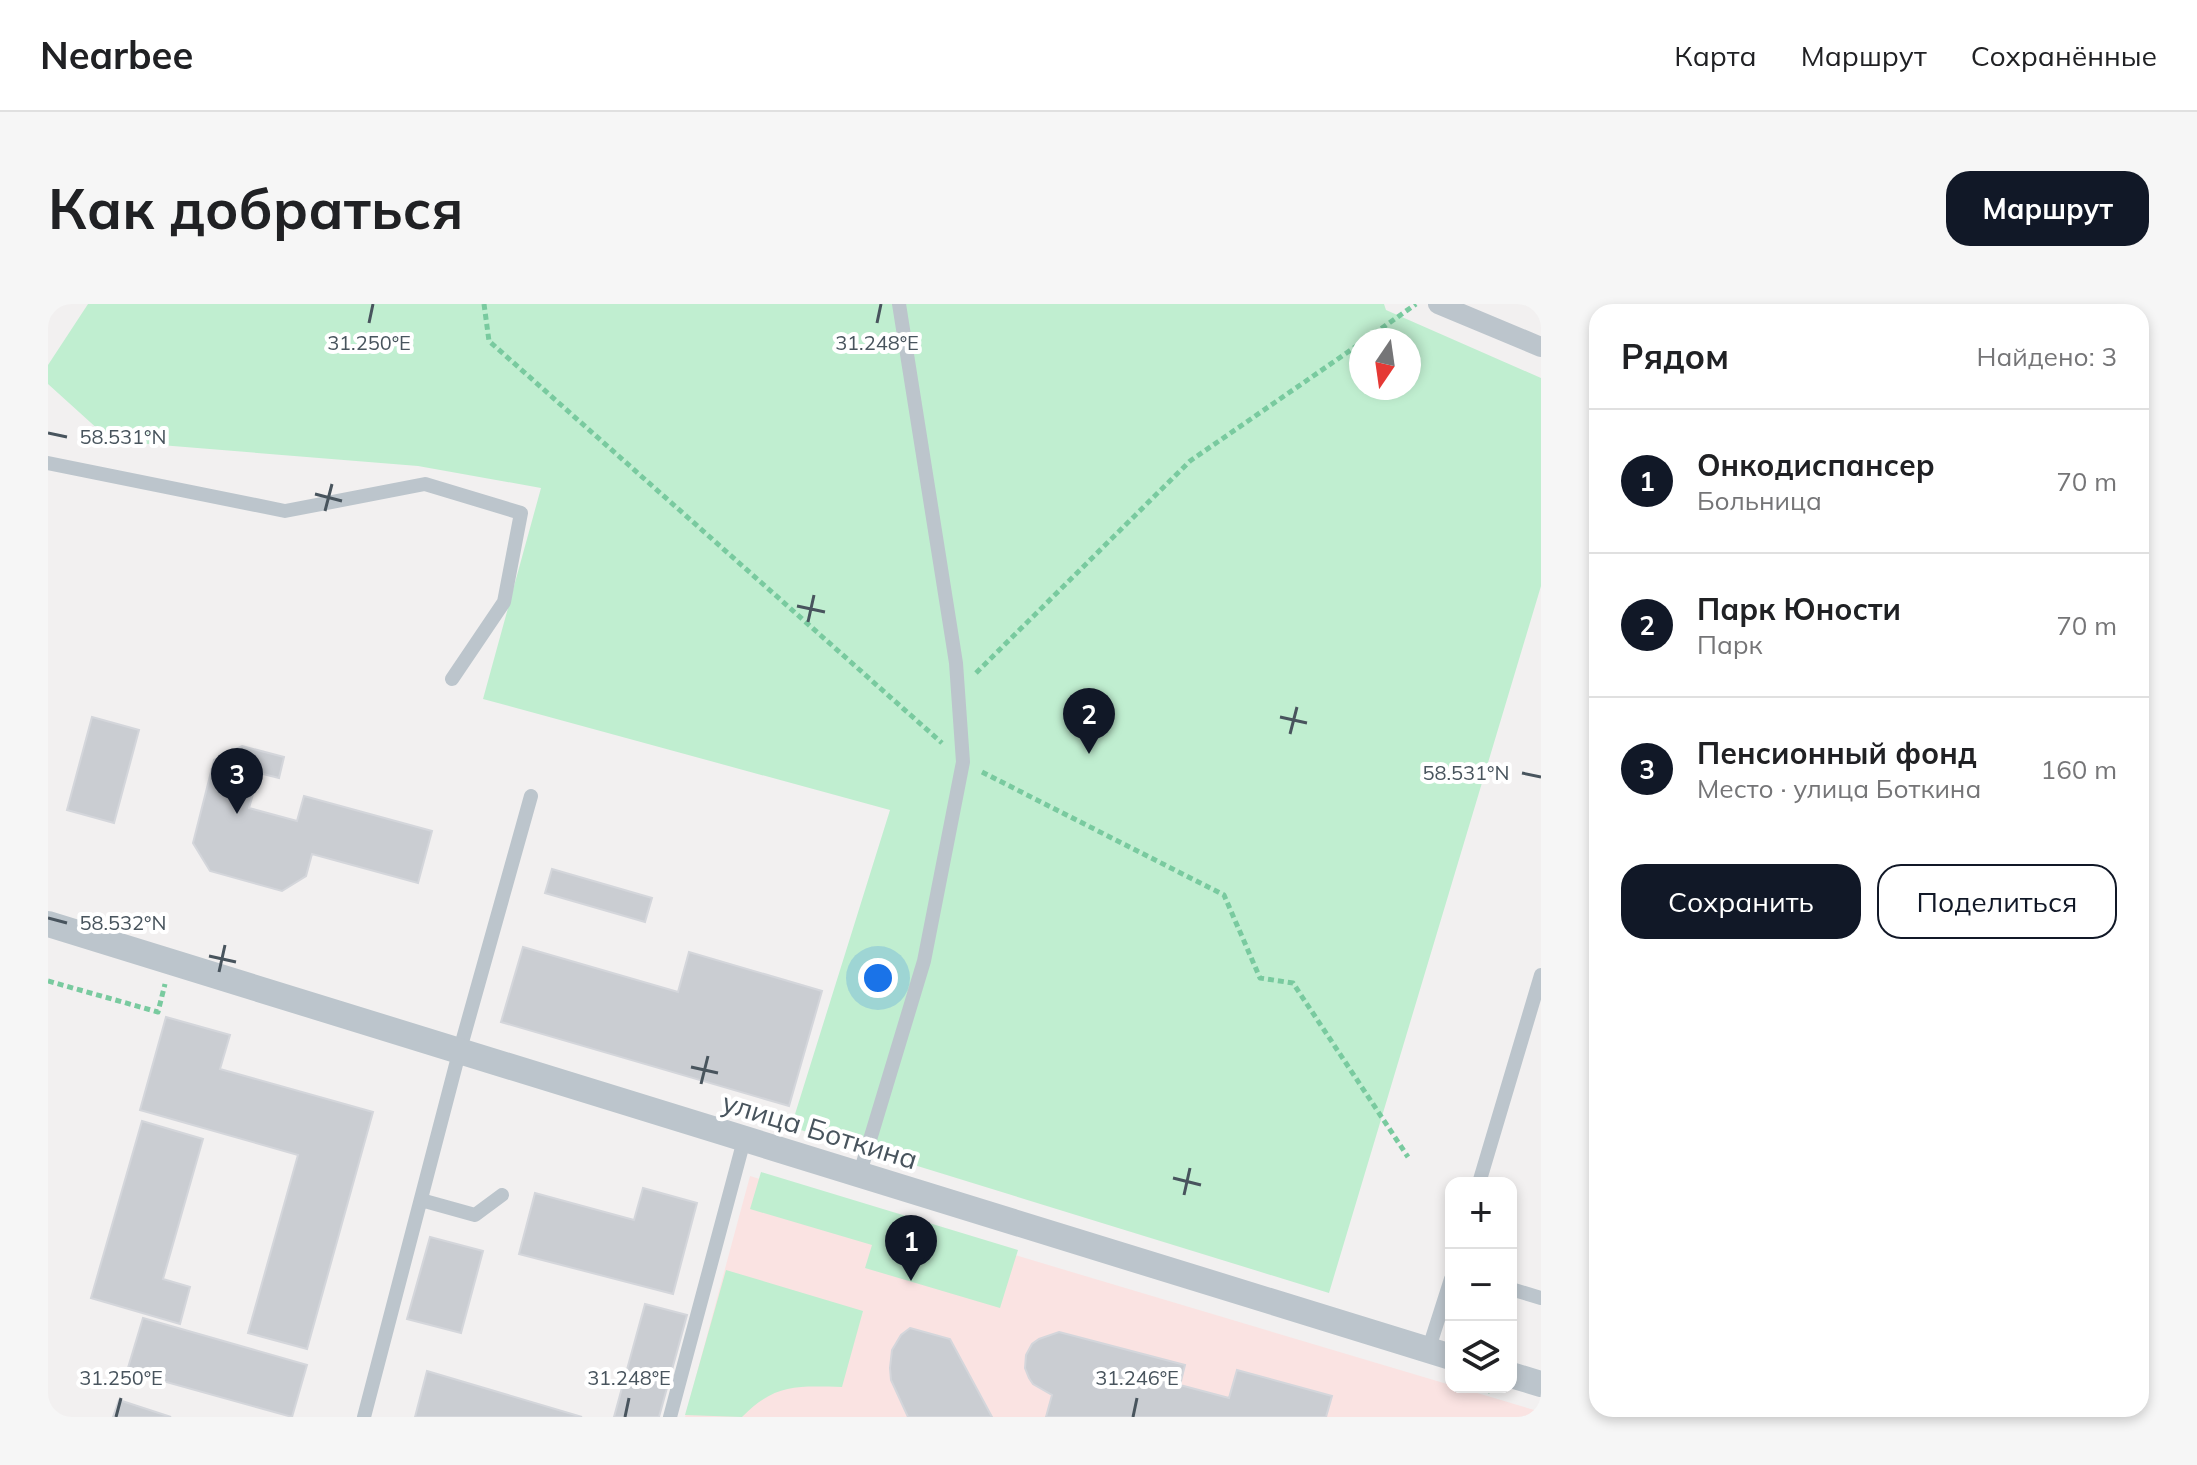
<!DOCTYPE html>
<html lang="ru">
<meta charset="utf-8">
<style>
:root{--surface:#fff;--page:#f6f6f6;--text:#202124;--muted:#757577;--line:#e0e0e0;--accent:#111827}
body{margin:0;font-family:Mulish,sans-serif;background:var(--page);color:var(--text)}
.controls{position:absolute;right:24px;bottom:24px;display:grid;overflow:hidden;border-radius:16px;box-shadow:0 4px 12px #0003}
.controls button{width:72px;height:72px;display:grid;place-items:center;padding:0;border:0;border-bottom:2px solid var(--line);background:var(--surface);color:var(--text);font:40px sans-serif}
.compass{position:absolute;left:1301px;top:24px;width:72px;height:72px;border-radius:50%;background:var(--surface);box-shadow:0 4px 12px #0003;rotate:193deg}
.you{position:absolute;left:830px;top:674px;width:28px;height:28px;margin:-20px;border:6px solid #fff;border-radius:50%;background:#1a73e8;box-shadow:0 0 0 12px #1a73e833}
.badge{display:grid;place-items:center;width:52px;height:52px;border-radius:50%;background:var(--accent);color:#fff;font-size:26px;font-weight:700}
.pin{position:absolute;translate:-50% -66px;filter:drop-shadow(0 2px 4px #0008)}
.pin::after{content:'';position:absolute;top:42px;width:28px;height:24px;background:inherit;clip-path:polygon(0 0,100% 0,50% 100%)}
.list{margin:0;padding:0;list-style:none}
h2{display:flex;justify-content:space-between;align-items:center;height:104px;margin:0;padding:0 32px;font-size:34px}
h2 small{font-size:26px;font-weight:400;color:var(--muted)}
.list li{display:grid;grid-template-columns:52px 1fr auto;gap:24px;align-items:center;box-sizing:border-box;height:144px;padding:0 32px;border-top:2px solid var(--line)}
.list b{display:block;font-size:30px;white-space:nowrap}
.list p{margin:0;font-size:26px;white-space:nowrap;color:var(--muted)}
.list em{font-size:26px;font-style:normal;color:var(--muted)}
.actions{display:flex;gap:16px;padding:24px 32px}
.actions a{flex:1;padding:18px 0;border:2px solid var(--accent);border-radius:24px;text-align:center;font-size:28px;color:var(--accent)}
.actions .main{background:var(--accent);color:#fff}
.icon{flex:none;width:44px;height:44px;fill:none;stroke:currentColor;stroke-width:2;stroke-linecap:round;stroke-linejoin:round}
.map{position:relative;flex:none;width:1493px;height:1113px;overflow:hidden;border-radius:24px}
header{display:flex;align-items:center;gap:48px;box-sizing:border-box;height:112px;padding:0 40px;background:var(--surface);border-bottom:2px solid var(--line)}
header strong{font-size:38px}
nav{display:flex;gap:44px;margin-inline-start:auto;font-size:28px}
.intro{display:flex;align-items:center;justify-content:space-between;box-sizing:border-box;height:192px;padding:0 48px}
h1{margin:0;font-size:56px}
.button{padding:20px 36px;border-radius:24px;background:var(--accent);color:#fff;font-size:28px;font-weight:700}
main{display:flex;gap:48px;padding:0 48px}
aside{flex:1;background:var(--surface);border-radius:24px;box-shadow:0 4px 12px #0003}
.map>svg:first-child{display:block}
.medical{fill:#fae3e2}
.green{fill:#c0eed0;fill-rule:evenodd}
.building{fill:#cacdd2;stroke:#d4d6db;stroke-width:2}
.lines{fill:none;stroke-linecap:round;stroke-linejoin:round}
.path{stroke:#79ca9f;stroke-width:5;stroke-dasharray:6 4;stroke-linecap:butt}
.service{stroke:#bcc5cc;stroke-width:14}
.pedestrian{stroke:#bcc5cc;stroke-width:20}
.minor{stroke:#bcc5cc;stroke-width:26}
.ticks{fill:none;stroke:#48545d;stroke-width:3}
.labels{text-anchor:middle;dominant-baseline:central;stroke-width:8;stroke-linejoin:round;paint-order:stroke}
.street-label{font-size:28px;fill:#48545d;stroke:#fff}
.ticks-label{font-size:20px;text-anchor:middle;fill:#48545d;stroke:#fff;stroke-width:8;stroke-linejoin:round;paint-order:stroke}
</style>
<header>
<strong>Nearbee</strong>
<nav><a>Карта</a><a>Маршрут</a><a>Сохранённые</a></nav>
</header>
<div class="intro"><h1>Как добраться</h1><a class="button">Маршрут</a></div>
<main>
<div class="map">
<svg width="1493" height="1113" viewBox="0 0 1493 1113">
<rect width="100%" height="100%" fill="#f2f0f0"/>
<path class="medical" d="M702 872 1493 1108V1113H637Z"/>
<path class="green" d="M40 0H1336L1338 6 1493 74V282L1281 989 743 823 842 506 435 395 493 184 370 162 63 137 0 80V61ZM1313 36H1361V84H1313Z
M713 868 970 946 952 1004 817 964 824 941 702 905Z
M678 966 815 1007 794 1083C750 1082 727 1079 694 1113L637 1111Z"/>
<path class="building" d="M44 413 91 426 66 519 19 506Z
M194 442 236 453 231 474 211 469 201 504 249 517 256 492 384 527 370 579 264 550 258 572 234 587 162 567 145 539 166 456Z
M504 565 604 594 597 618 497 589Z
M475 643 630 688 641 648 774 687 741 802 453 718Z
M118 713 182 731 172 765 325 808 259 1045 200 1029 250 851 92 806Z
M94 817 155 835 115 975 142 983 132 1020 43 994Z
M595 884 649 899 625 990 471 950 487 889 586 916Z
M382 933 435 947 413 1029 359 1015Z
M597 1000 639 1011 611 1113H566Z
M95 1014 259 1061 244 1113 79 1067Z
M862 1024 902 1035 944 1113H860L843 1076 842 1064 844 1046 853 1031Z
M1011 1028 1137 1061 1132 1081 1181 1094 1189 1066 1284 1092 1278 1113H998L1004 1091 985 1080 981 1074 977 1064 978 1051 984 1040 991 1035Z
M379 1067 534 1113H367Z
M71 1096 123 1113H65Z"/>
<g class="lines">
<path class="path" d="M436 0 441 37 894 439
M1317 36 1368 0
M928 369 1142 157 1313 39
M934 468 1176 591 1212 674 1245 679 1360 853
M0 677 110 708 117 680
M1428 1083 1442 1087"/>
<path class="service" d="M0 159 237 207 377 180 473 209 456 298 404 375
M811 872 876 657 915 458 908 359 851 0
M1431 879 1493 671
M373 896 427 911 454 891
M1463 985 1493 994
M1380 1047 1403 975
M316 1113 411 749 483 492
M622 1113 696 836"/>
<path class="pedestrian" d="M1390 0 1493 43"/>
<path class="minor" d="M0 620 1403 1053
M1463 1071 1493 1080"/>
</g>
<path class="ticks" d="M321 19 325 0M829 19 833 0M0 129 19 133M267 190 294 197M277 207 284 180M749 302 777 308M760 318 766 291M1232 413 1259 419M1242 430 1249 403M1474 469 1493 473M0 614 19 619M161 652 188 658M171 668 177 641M643 763 670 769M653 780 660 752M1125 874 1153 881M1136 891 1142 864M68 1113 73 1094M577 1113 581 1094M1085 1113 1089 1094"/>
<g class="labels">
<g class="street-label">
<text transform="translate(772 826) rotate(17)">улица Боткина</text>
</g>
</g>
<g class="ticks-label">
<text x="321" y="46">31.250°E</text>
<text x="829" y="46">31.248°E</text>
<text x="75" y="140">58.531°N</text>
<text x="1418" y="476">58.531°N</text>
<text x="75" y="626">58.532°N</text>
<text x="73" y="1081">31.250°E</text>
<text x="581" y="1081">31.248°E</text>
<text x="1089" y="1081">31.246°E</text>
</g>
</svg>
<div class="controls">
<button>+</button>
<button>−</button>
<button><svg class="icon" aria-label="layers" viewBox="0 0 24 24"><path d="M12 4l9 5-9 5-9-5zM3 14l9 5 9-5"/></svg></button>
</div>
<svg class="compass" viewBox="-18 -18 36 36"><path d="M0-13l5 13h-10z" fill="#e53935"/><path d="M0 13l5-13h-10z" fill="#757577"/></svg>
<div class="you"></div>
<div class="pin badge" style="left:863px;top:977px">1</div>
<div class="pin badge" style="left:1041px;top:450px">2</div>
<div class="pin badge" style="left:189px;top:510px">3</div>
</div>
<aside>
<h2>Рядом<small>Найдено: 3</small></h2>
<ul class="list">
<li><span class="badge">1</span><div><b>Онкодиспансер</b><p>Больница</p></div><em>70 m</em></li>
<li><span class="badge">2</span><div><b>Парк Юности</b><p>Парк</p></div><em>70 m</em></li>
<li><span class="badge">3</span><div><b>Пенсионный фонд</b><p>Место · улица Боткина</p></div><em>160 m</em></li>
</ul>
<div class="actions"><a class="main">Сохранить</a><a>Поделиться</a></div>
</aside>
</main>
